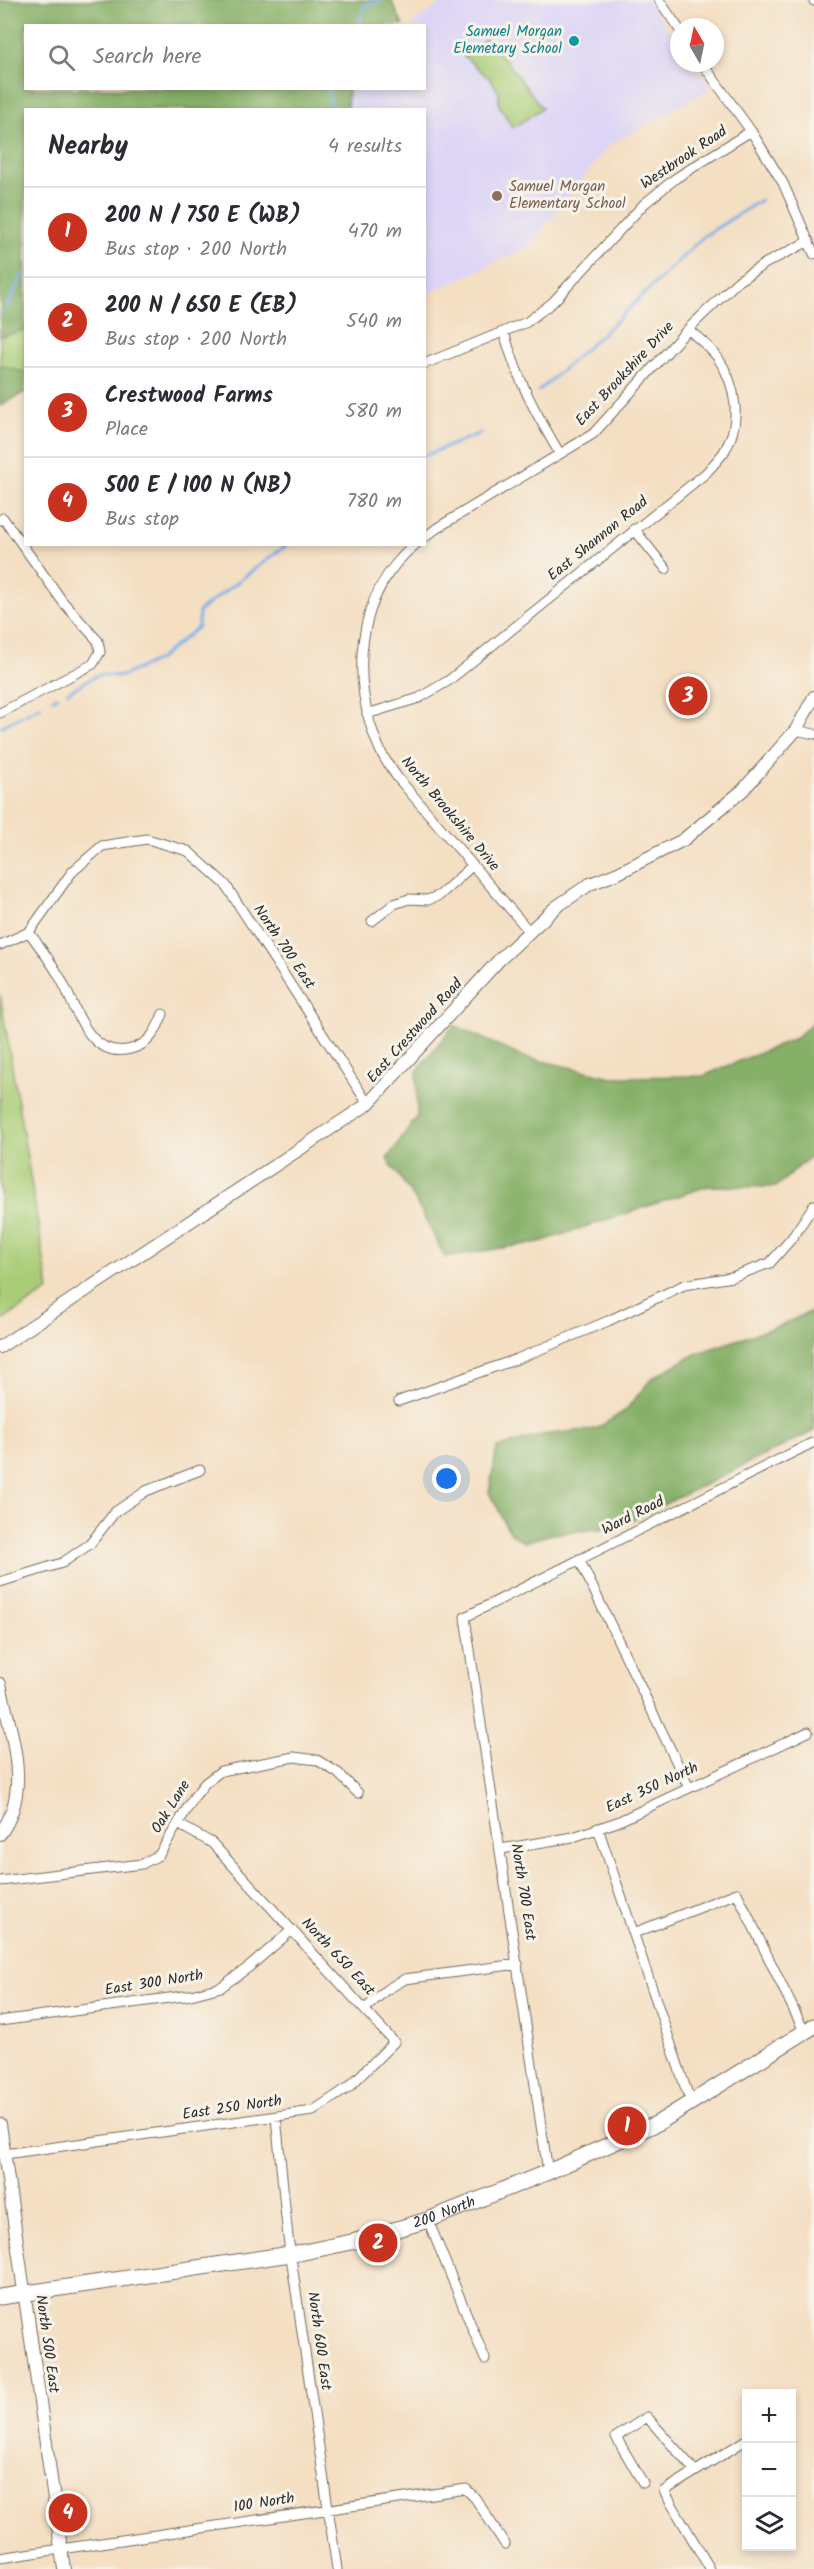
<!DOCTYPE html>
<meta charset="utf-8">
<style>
:root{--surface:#fff;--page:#f7f7f7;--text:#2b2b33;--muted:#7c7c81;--line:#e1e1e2;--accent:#c8321e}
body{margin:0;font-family:Kalam,sans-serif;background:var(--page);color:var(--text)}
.controls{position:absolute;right:18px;bottom:18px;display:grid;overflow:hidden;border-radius:0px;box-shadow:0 3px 9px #0003}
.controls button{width:54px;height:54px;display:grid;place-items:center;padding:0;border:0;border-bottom:2px solid var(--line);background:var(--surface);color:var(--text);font:30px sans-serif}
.compass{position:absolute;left:670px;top:18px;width:54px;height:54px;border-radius:50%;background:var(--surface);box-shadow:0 3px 9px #0003;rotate:351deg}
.you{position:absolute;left:447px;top:1479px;width:21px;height:21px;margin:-15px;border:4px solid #fff;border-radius:50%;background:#1a73e8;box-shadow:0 0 0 9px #1a73e833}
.badge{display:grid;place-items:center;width:39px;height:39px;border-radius:50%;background:var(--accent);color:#fff;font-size:20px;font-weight:700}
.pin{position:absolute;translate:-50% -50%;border:3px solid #fff;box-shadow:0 2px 6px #0006}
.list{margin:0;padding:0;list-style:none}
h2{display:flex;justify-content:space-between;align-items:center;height:78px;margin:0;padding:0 24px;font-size:26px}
h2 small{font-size:20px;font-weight:400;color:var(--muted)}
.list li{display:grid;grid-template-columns:39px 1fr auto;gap:18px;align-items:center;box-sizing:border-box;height:90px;padding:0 24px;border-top:2px solid var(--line)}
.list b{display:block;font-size:22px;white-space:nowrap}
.list p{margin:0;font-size:20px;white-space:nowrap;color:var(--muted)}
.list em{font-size:20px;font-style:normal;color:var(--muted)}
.icon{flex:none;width:33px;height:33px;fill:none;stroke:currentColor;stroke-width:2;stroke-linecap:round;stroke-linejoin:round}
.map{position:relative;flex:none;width:814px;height:2569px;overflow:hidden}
.search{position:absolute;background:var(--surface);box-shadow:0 3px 9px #0003;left:24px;top:24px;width:402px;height:66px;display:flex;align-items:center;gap:15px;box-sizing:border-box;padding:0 21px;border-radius:0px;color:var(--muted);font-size:22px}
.panel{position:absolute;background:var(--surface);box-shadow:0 3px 9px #0003;left:24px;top:108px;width:402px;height:438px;border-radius:0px}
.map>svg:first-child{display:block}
.built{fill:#ddd5f6}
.green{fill:#a9cd77;stroke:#6a7c51;stroke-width:1.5}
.forest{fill:#86b068;stroke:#586e4a;stroke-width:1.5}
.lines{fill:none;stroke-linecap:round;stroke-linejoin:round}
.stream{stroke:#7ab0e8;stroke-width:3}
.minor-casing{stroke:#716a60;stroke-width:11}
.tertiary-casing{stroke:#716a60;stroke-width:14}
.primary-casing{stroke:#716a60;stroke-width:17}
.minor{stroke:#fff;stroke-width:9}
.tertiary{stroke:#fff;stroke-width:12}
.primary{stroke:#fff;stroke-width:15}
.culture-dot{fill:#0f9aa8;stroke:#f7f3e8;stroke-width:2}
.education-dot{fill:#8d6e63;stroke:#f7f3e8;stroke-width:2}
.labels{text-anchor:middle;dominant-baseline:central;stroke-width:6;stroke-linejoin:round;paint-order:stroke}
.culture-label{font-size:15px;fill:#0d838f;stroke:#f7f3e8;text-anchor:end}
.street-label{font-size:15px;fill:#2b2b2b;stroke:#f7f3e8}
.education-label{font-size:15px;fill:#785e54;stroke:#f7f3e8;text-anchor:start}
</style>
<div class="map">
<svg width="814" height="2569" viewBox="0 0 814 2569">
<rect width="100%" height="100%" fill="#f7f3e8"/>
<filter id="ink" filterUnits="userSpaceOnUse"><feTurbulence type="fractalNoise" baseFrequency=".0167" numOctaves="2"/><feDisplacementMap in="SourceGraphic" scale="12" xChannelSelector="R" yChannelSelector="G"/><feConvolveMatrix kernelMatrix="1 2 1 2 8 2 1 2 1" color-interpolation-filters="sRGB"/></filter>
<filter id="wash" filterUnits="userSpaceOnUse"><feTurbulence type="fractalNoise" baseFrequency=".008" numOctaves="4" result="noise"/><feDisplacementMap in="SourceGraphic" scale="24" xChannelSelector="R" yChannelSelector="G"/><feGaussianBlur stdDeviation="1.35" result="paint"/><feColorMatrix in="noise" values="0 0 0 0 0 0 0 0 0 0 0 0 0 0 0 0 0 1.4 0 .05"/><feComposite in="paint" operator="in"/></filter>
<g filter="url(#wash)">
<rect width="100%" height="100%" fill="#f4dfc3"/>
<path class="built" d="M447 0H647L679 44V63H692L711 88 608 146 529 247 425 295 424 110 347 109 346 105 348 89 424 88V26L410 25Z"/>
<path class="green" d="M485 39 507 62 542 108 513 128 499 105V92L491 80 464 56Z
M25 330V373L23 374 0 365V336Z
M0 994 49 1290 0 1322Z"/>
<path class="forest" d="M0 0H391L403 25 26 26V88L348 89 347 109 26 110 25 330 0 336Z
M0 365 26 373 25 392 0 406Z
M814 1021V1153L776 1187 708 1186 540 1242 445 1257 414 1198 387 1159 417 1117V1071L454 1025 520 1056 612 1077 703 1076 796 1038Z
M814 1310V1431L618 1527 552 1534 524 1542C499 1529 504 1513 489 1492L497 1448 541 1435 596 1429 625 1411 652 1378 695 1354 781 1325Z"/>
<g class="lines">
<path class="stream" d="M403 0H426
M359 26 364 6 382 0
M327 88 332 110
M7 308 22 276 26 274
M0 313H1
M539 391 614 323 704 236 761 200
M424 456 481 433
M68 692 97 675 122 676 158 660 198 627 199 611 288 544
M53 699 58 697
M0 727 41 706"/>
</g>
</g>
<g filter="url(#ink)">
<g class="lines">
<g class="minor-casing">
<path id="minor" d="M659 0 679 29
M814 0V1
M702 63 751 131 783 183 814 254
M504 332C517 379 535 412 560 454
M424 364 527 322 553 302 644 204 676 178 751 131
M0 520 3 518 63 602 98 641 100 652 93 664 0 713
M634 529 666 569
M424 538 437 528 593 434 688 329 738 281 766 263 809 241
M416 544C355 593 349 682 380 750 384 759 391 768 397 777L529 931
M367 714 419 698 448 681 706 473C712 466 719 459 724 452 742 423 737 386 718 358 711 348 698 338 688 329
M796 730 814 734
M372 921 394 904 409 899 428 900 440 895 473 865
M29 932C39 946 49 959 58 974 75 1001 86 1061 131 1049 150 1044 156 1031 163 1014
M0 945 29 932 72 872 102 846 147 839 188 851 225 884 368 1104
M399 1401 517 1359 608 1321 684 1285 732 1277 770 1263 792 1238 814 1205
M579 1559 689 1788
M0 1582 62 1563 90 1544 115 1512 146 1491 200 1470
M598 1828 687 2092 693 2103
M501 1849 573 1837 617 1822 808 1732
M0 1881 142 1864 159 1855 194 1797 205 1783 221 1771 294 1757 317 1760 338 1773 358 1793
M634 1933 737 1893 805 2033
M365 2009 386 1990 405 1979 518 1964
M0 2021 191 1995 221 1987 249 1967 292 1930
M276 2117 288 2237 337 2569
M5 2154 313 2111 349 2087 394 2042 212 1843 178 1824
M548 2172 465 1617 814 1442
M428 2220 485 2359
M643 2483 616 2437 647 2417 695 2471
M0 2558 466 2489 475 2498 505 2544
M710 2569 664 2491 746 2440"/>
</g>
<g class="tertiary-casing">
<path id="tertiary" d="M0 1347 368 1104 499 960 556 907 590 884 618 873 683 840 743 790 796 730 814 697
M0 1684C10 1733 33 1790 0 1834
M0 2124 64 2569"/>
</g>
<g class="primary-casing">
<g id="primary">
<path id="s1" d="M0 2297 304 2252 356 2241 428 2220 548 2172 658 2123 814 2026"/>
</g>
</g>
<use href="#minor" class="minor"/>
<use href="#tertiary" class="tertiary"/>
<use href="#primary" class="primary"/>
</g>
</g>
<circle class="culture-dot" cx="574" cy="41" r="6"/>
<circle class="education-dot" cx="497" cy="196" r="6"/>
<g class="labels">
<g class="culture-label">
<text x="562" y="32">Samuel Morgan<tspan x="562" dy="17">Elemetary School</tspan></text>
</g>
<g class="street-label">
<text transform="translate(684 158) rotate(-34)">Westbrook Road</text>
<text transform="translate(625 374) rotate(-47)">East Brookshire Drive</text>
<text transform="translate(598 539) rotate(-39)">East Shannon Road</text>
<text transform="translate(450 814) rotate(50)">North Brookshire Drive</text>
<text transform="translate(284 947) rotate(56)">North 700 East</text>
<text transform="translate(415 1031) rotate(-48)">East Crestwood Road</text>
<text transform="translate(633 1516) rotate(-27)">Ward Road</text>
<text transform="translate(652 1788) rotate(-25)">East 350 North</text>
<text transform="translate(171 1807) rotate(-58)">Oak Lane</text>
<text transform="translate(523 1892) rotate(81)">North 700 East</text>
<text transform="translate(338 1957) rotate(47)">North 650 East</text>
<text transform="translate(154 1983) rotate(-9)">East 300 North</text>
<text transform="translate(232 2108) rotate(-8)">East 250 North</text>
<text stroke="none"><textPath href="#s1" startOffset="453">200 North</textPath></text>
<text transform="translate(319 2341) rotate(82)">North 600 East</text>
<text transform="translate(47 2344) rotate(82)">North 500 East</text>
<text transform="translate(264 2503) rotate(-9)">100 North</text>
</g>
<g class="education-label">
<text x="509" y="187">Samuel Morgan<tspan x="509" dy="17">Elementary School</tspan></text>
</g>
</g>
</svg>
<div class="controls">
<button>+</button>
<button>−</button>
<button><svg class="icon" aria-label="layers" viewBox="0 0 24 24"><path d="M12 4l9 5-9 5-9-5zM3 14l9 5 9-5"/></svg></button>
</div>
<svg class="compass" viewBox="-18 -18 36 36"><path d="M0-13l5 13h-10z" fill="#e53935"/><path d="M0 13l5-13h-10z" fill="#7c7c81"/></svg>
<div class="you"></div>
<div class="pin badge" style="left:627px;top:2126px">1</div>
<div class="pin badge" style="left:378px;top:2243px">2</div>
<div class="pin badge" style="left:688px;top:696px">3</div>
<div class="pin badge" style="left:68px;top:2513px">4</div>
<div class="search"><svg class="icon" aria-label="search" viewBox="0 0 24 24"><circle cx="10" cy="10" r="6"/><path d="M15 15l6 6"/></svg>Search here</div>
<section class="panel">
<h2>Nearby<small>4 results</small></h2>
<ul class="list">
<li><span class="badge">1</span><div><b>200 N / 750 E (WB)</b><p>Bus stop · 200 North</p></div><em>470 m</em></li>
<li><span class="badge">2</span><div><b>200 N / 650 E (EB)</b><p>Bus stop · 200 North</p></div><em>540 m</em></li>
<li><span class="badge">3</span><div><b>Crestwood Farms</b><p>Place</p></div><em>580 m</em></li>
<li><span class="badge">4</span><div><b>500 E / 100 N (NB)</b><p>Bus stop</p></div><em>780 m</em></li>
</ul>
</section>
</div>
